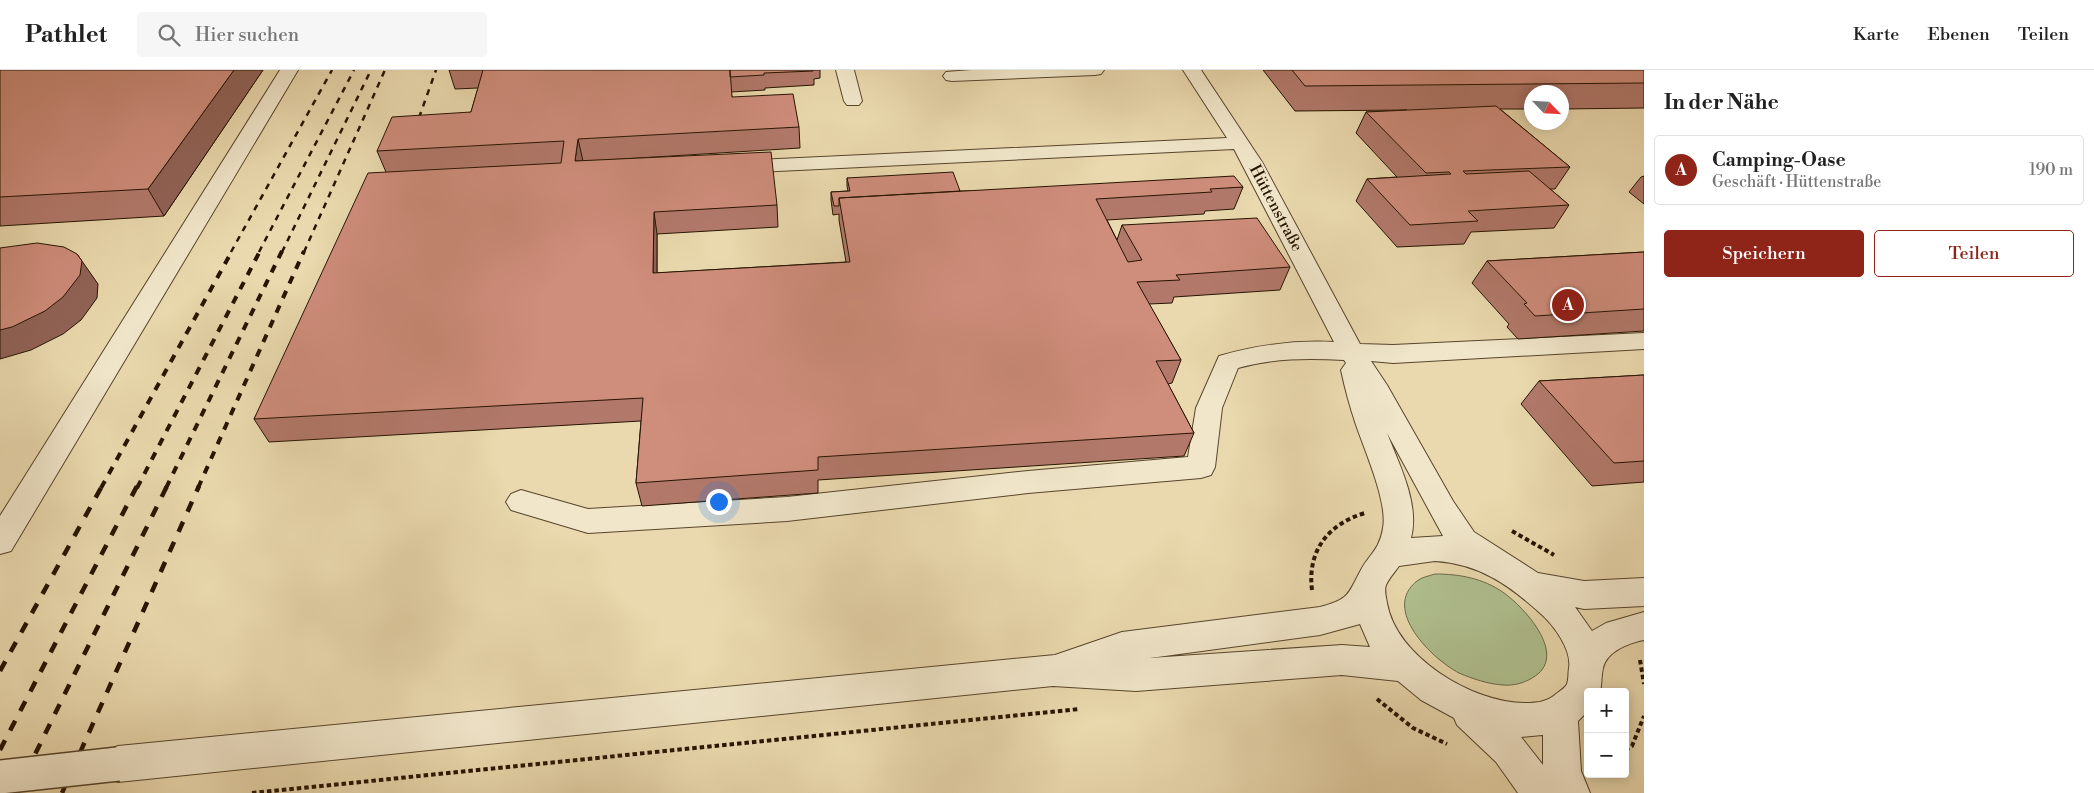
<!DOCTYPE html>
<html lang="de">
<meta charset="utf-8">
<style>
:root{--surface:#fff;--page:#f6f6f6;--text:#222;--muted:#767676;--line:#e0e0e0;--accent:#8f2418}
body{margin:0;font-family:"Libre Bodoni",serif;background:var(--page);color:var(--text)}
.controls{position:absolute;right:15px;bottom:15px;display:grid;overflow:hidden;border-radius:5px;box-shadow:0 2px 12px #0003}
.controls button{width:45px;height:45px;display:grid;place-items:center;padding:0;border:0;border-bottom:1px solid var(--line);background:var(--surface);color:var(--text);font:25px sans-serif}
.compass{position:absolute;left:1524px;top:15px;width:45px;height:45px;border-radius:50%;background:var(--surface);box-shadow:0 2px 12px #0003;rotate:115deg}
.you{position:absolute;left:718px;top:431px;width:18px;height:18px;margin:-12px;border:4px solid #fff;border-radius:50%;background:#1a73e8;box-shadow:0 0 0 8px #1a73e833}
.badge{display:grid;place-items:center;width:32px;height:32px;border-radius:50%;background:var(--accent);color:#fff;font-size:16px;font-weight:700}
.pin{position:absolute;translate:-50% -50%;border:2px solid #fff;box-shadow:0 1px 5px #0006}
.list{margin:0;padding:0;list-style:none}
h2{display:flex;justify-content:space-between;align-items:center;height:65px;margin:0;padding:0 20px;font-size:21px}
h2 small{font-size:16px;font-weight:400;color:var(--muted)}
.list li{display:grid;grid-template-columns:32px 1fr auto;gap:15px;align-items:center;box-sizing:border-box;height:70px;margin:0 10px 10px;padding:0 10px;border:1px solid var(--line);border-radius:5px}
.list b{display:block;font-size:19px;white-space:nowrap}
.list p{margin:0;font-size:16px;white-space:nowrap;color:var(--muted)}
.list em{font-size:16px;font-style:normal;color:var(--muted)}
.actions{display:flex;gap:10px;padding:15px 20px}
.actions a{flex:1;padding:11px 0;border:1px solid var(--accent);border-radius:5px;text-align:center;font-size:18px;color:var(--accent)}
.actions .main{background:var(--accent);color:#fff}
.icon{flex:none;width:28px;height:28px;fill:none;stroke:currentColor;stroke-width:2;stroke-linecap:round;stroke-linejoin:round}
.map{position:relative;flex:none;width:1644px;height:723px;overflow:hidden}
header{display:flex;align-items:center;gap:30px;box-sizing:border-box;height:70px;padding:0 25px;background:var(--surface);border-bottom:1px solid var(--line)}
header strong{font-size:24px}
nav{display:flex;gap:28px;margin-inline-start:auto;font-size:18px}
.search{width:350px;height:45px;background:var(--page);display:flex;align-items:center;gap:12px;box-sizing:border-box;padding:0 18px;border-radius:5px;color:var(--muted);font-size:19px}
main{display:flex}
aside{flex:1;background:var(--surface)}
.map>svg:first-child{display:block}
.green{fill:#b0c08f;stroke:#6b6a48}
.lines{fill:none;stroke-linecap:round;stroke-linejoin:round}
.minor-casing{stroke:#57452c;stroke-width:2}
.path{stroke:#261400;stroke-width:4;stroke-dasharray:4.5 3;stroke-linecap:butt}
.minor{fill:#f1e6ca;fill-rule:evenodd}
.rail-far2{stroke:#261400;stroke-width:2.5;stroke-dasharray:6 6;stroke-linecap:butt}
.rail-far1{stroke:#261400;stroke-width:4;stroke-dasharray:8 8;stroke-linecap:butt}
.rail{stroke:#261400;stroke-width:4.5;stroke-dasharray:11 11;stroke-linecap:butt}
.minor-bridge-casing{stroke:#57452c;stroke-width:36;stroke-linecap:butt}
.minor-bridge{stroke:#f1e6ca;stroke-width:33}
.wall{fill:#b2796b;stroke:#261400}
.shaded-wall{fill:#916357;stroke:#261400}
.building{fill:#cf8d7c;stroke:#261400}
.labels{text-anchor:middle;dominant-baseline:central;stroke-width:4.5;stroke-linejoin:round;paint-order:stroke}
.far-street-label{font-size:16px;fill:#261400;stroke:#f1e6ca}
</style>
<header>
<strong>Pathlet</strong>
<div class="search"><svg class="icon" aria-label="search" viewBox="0 0 24 24"><circle cx="10" cy="10" r="6"/><path d="M15 15l6 6"/></svg>Hier suchen</div>
<nav><a>Karte</a><a>Ebenen</a><a>Teilen</a></nav>
</header>
<main>
<div class="map">
<svg width="1644" height="723" viewBox="0 0 1644 723">
<rect width="100%" height="100%" fill="#ead9ae"/>
<filter id="stains"><feTurbulence type="fractalNoise" baseFrequency=".004" numOctaves="4"/><feColorMatrix values="0 0 0 0 .2 0 0 0 0 .09 0 0 0 0 .02 0 0 0 .5 -.17"/></filter>
<radialGradient id="worn" r=".72"><stop offset=".6" stop-color="#630" stop-opacity="0"/><stop offset="1" stop-color="#630" stop-opacity=".3"/></radialGradient>
<path class="green" d="M1435 504C1459 504 1483 508 1504 523 1525 538 1570 587 1532 608 1524 613 1513 616 1503 615 1488 614 1473 609 1459 603 1432 589 1381 539 1417 511 1422 507 1429 506 1435 504Z"/>
<g class="lines">
<g class="minor-casing">
<path id="minor" d="M280 0H298L11 481 0 484V446Z
M836 0H854L862 31 859 35H847L844 31Z
M1104 0 1101 4 1095 5 952 11 946 10 943 6 946 2 971 0Z
M1183 0H1201L1262 92 1360 274 1393 275 1644 263V279L1393 293 1371 291 1387 315 1453 431 1474 462 1538 503 1584 511 1644 508V536L1584 539 1575 537 1592 561 1606 553 1644 542V570C1629 573 1607 581 1603 598 1601 606 1602 614 1600 622H1588V641L1578 651 1581 701 1590 723H1518L1496 692 1457 655 1454 648 1421 630 1398 611 1342 605 1136 621 1053 616 118 712 105 707 100 694 105 681 118 676 1055 585 1122 562 1320 537C1351 529 1348 523 1362 498 1371 483 1380 478 1383 458 1388 433 1365 381 1356 355 1350 337 1345 319 1341 300L1346 293 1344 290C1308 288 1273 288 1238 298L1222 338 1215 397 1211 405 1201 408 1028 423 787 451 588 463 511 440 506 432 511 424 521 420 588 439 787 427 1028 401 1188 387 1196 338 1219 286C1257 275 1294 270 1334 272L1234 79 736 103 729 101 726 97 729 93 736 91 1227 68ZM1387 363 1443 466 1411 468C1420 434 1399 394 1387 363ZM1435 491C1479 494 1508 514 1540 543 1554 555 1572 580 1569 598 1568 603 1569 609 1567 614 1565 618 1560 621 1556 624 1547 632 1537 633 1525 633 1473 633 1396 587 1387 533 1386 527 1384 521 1386 515 1389 508 1395 502 1399 496ZM1360 554 1370 577 1342 575 1150 588 1320 565ZM1542 665H1543V695L1521 667Z"/>
</g>
<path class="path" d="M1512 461 1554 485
M1312 520C1307 481 1328 454 1365 443
M1640 590 1644 614
M1377 629 1413 658 1447 674
M1625 680 1632 676 1644 646
M252 723 1079 639"/>
<use href="#minor" class="minor"/>
<path class="rail-far2" d="M415 59 436 0
M231 182 332 0
M259 182 354 0
M282 182 371 0
M304 182 385 0"/>
<path class="rail-far1" d="M101 418 232 181
M137 418 260 181
M166 418 282 181
M198 418 304 181"/>
<path class="rail" d="M0 601 102 416
M0 680 137 416
M16 723 167 416
M62 723 199 416"/>
<g class="minor-bridge-casing">
<path id="minor-bridge" d="M0 707 118 694"/>
</g>
<use href="#minor-bridge" class="minor-bridge"/>
</g>
<path class="wall" d="M0 0H263L164 146 0 156Z
M449 0H820V8L814 9V15L765 18V20L731 22 732 27 799 57 800 78 590 91 777 135 778 157 657 164V203L846 192 839 150V144L833 145 831 130V122L848 121 847 116V108L960 121 1243 117 1234 139 1205 141 1204 144 1107 150 1117 170 1122 155 1290 197 1280 220 1174 227 1172 233 1149 234 1181 290 1172 313 1168 314 1194 363 1184 386 818 410V423L642 436 636 413 641 351 269 372 254 349 386 102 377 81 471 42 478 18 455 19Z
M1263 0H1644V38L1562 39V22H1532V39H1500L1570 97 1555 119H1550L1569 135 1554 158 1471 162 1464 174 1397 177 1356 131 1367 109 1397 107 1356 63 1366 42 1407 40 1295 41Z
M1644 106V134L1629 122 1641 107Z
M1644 182V261L1518 269 1507 257 1509 254 1472 213 1487 191Z
M1644 305V412L1592 416 1521 334 1539 311Z"/>
<path class="shaded-wall" d="M234 0H263L164 146 148 119Z
M578 69 583 91H575Z
M654 142 657 164V226L653 203Z
M77 184 98 214 97 228 81 250 63 264 31 280 0 289V260Z"/>
<path class="building" d="M0 0H234L148 119 0 127Z
M483 0H730L732 27 793 24 799 57 578 69 575 91 771 82 777 135 654 142 653 203 850 192 839 128 1234 106 1243 117 1210 119 1212 122 1096 129 1128 192 1142 190 1122 155 1257 148 1290 197 1176 205 1180 210 1137 212 1181 290 1156 291 1194 363 818 387V400L636 413 643 328 254 349 368 103 561 93 564 71 377 81 392 47 471 42Z
M730 0H813V1L764 3V5L730 7Z
M1292 0H1644V13L1305 16Z
M1496 36 1570 97 1463 101 1466 104 1529 101 1569 135 1468 141 1478 151 1410 155 1367 109 1451 104 1449 102 1426 103 1366 42Z
M953 102 960 121 839 128V136H834L831 122 850 121 847 108Z
M37 173 64 177 77 184 82 191 80 205 63 227 45 241 12 257 0 260V178Z
M1644 182V239L1535 246 1524 234 1527 233 1487 191Z
M1644 305V391L1614 393 1539 311Z"/>
<g class="labels">
<g class="far-street-label">
<text transform="translate(1276 138) rotate(62)">Hüttenstraße</text>
</g>
</g>
<rect width="100%" height="100%" filter="url(#stains)"/>
<rect width="100%" height="100%" fill="url(#worn)"/>
</svg>
<div class="controls">
<button>+</button>
<button>−</button>
</div>
<svg class="compass" viewBox="-18 -18 36 36"><path d="M0-13l5 13h-10z" fill="#e53935"/><path d="M0 13l5-13h-10z" fill="#767676"/></svg>
<div class="you"></div>
<div class="pin badge" style="left:1568px;top:235px">A</div>
</div>
<aside>
<h2>In der Nähe<small></small></h2>
<ul class="list">
<li><span class="badge">A</span><div><b>Camping-Oase</b><p>Geschäft · Hüttenstraße</p></div><em>190 m</em></li>
</ul>
<div class="actions"><a class="main">Speichern</a><a>Teilen</a></div>
</aside>
</main>
